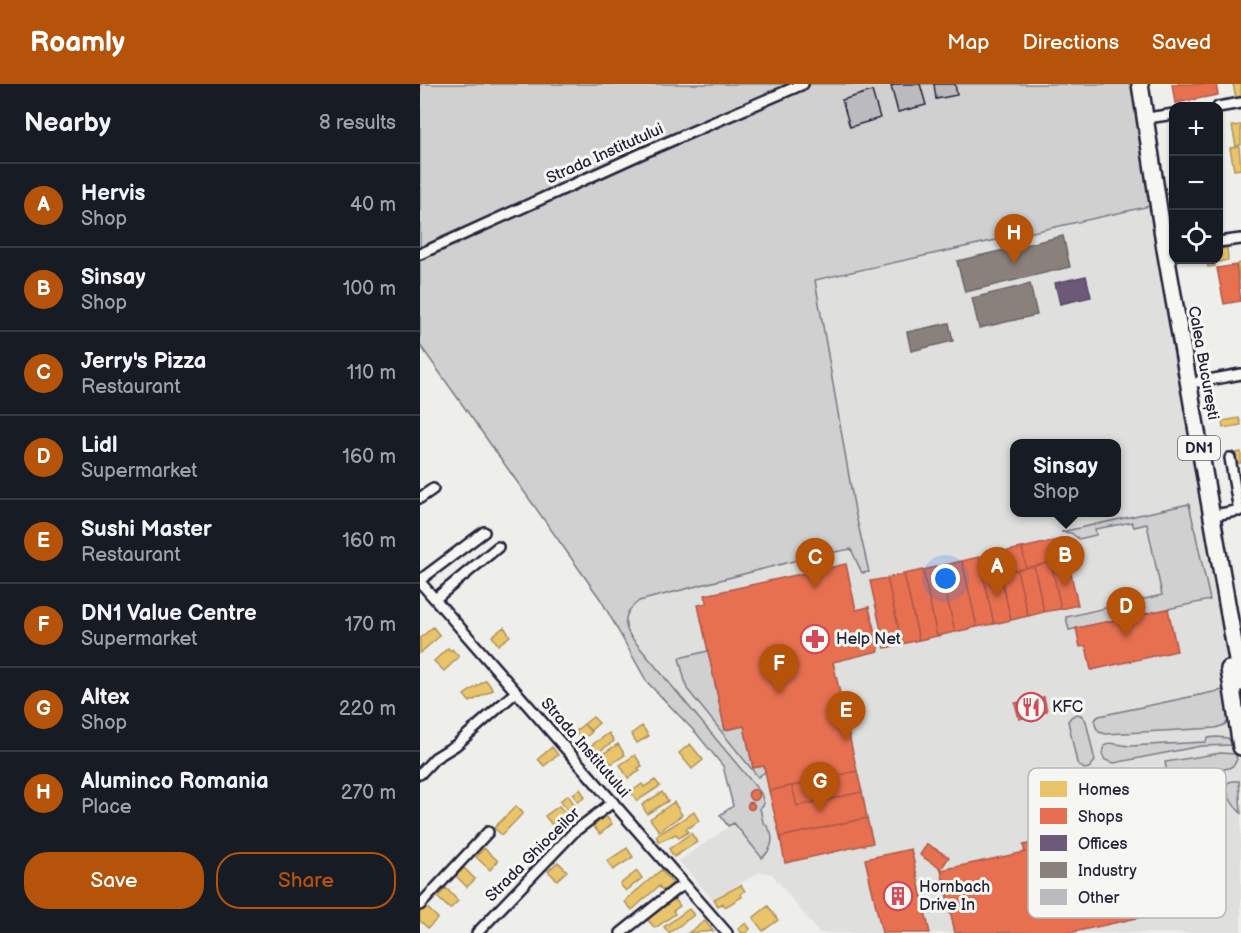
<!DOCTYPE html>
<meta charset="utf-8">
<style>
:root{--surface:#171b24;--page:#242831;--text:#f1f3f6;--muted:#9ea1a6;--line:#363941;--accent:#b45309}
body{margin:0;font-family:"Balsamiq Sans",sans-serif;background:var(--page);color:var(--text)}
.controls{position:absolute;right:18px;top:18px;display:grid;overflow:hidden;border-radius:12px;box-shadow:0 2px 4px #0004}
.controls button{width:54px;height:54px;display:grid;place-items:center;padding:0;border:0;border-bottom:2px solid var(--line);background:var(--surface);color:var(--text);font:30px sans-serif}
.you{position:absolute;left:526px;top:495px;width:21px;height:21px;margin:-15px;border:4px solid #fff;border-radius:50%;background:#1a73e8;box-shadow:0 0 0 9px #1a73e833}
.badge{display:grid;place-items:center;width:39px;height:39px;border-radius:50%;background:var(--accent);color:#fff;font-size:20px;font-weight:700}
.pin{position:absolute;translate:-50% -50px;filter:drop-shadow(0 2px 3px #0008)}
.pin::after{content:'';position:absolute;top:32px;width:21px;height:18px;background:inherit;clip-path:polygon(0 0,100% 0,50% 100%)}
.popup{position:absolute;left:590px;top:355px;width:111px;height:78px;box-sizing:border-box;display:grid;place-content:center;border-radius:12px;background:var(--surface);filter:drop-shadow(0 2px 4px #0005);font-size:20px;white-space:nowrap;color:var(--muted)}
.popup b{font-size:22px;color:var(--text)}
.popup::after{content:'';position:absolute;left:50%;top:100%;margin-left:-12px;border:12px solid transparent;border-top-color:var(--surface)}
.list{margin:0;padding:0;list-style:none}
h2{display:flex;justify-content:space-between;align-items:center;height:78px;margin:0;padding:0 24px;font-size:26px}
h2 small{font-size:20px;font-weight:400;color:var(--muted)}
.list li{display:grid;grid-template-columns:39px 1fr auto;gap:18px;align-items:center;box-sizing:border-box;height:84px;padding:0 24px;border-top:2px solid var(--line)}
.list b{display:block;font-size:22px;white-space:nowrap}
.list p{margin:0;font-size:20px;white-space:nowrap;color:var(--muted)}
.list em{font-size:20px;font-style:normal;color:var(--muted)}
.actions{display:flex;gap:12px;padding:18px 24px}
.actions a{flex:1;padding:14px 0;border:2px solid var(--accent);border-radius:24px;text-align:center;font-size:21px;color:var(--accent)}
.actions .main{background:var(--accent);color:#fff}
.icon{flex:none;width:33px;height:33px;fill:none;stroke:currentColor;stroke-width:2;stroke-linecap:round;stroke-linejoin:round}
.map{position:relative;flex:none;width:821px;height:849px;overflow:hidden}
header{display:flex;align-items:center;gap:36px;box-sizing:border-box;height:84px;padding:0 30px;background:var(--accent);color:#fff}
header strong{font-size:28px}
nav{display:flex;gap:33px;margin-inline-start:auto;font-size:21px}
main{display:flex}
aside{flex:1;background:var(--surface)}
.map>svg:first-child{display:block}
.built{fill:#dfdfde;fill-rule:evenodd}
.green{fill:#d0d0d1;stroke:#797986;stroke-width:1.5}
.homes{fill:#e9c46a;stroke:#ad935c;stroke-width:1.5}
.shops{fill:#e76f51;stroke:#ac584a;stroke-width:1.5}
.offices{fill:#6d597a;stroke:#564867;stroke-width:1.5}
.industry{fill:#8a817c;stroke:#6b6468;stroke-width:1.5}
.building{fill:#bbbbbf;stroke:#22223b;stroke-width:1.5}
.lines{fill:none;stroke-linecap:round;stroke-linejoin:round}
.minor-casing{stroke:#22223b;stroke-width:14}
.trunk-casing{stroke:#22223b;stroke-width:20}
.minor{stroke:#f6f6f2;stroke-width:9}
.trunk{stroke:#f6f6f2;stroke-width:15}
.labels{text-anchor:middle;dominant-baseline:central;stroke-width:6;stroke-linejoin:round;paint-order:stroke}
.shield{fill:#f6f6f2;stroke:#626272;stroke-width:1.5}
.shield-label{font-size:15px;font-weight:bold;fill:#22223b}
.street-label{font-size:16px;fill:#22223b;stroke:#f6f6f2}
.poi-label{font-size:16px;fill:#22223b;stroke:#f6f6f2;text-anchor:start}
.key{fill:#f6f6f2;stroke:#b6b6bb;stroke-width:1.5}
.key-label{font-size:16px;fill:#22223b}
</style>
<header>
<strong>Roamly</strong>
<nav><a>Map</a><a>Directions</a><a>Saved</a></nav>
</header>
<main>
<aside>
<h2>Nearby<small>8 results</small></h2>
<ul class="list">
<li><span class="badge">A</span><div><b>Hervis</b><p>Shop</p></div><em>40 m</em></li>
<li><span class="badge">B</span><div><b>Sinsay</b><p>Shop</p></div><em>100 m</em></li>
<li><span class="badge">C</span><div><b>Jerry's Pizza</b><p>Restaurant</p></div><em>110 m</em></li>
<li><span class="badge">D</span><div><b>Lidl</b><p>Supermarket</p></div><em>160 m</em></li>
<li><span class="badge">E</span><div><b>Sushi Master</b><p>Restaurant</p></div><em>160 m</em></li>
<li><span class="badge">F</span><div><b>DN1 Value Centre</b><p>Supermarket</p></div><em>170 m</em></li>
<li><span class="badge">G</span><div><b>Altex</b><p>Shop</p></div><em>220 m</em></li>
<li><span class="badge">H</span><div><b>Aluminco Romania</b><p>Place</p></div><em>270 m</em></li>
</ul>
<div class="actions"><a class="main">Save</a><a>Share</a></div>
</aside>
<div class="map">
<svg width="821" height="849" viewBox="0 0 821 849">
<rect width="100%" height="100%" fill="#eeeeeb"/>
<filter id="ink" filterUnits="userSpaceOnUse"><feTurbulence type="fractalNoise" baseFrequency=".0167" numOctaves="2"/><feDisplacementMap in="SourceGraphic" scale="12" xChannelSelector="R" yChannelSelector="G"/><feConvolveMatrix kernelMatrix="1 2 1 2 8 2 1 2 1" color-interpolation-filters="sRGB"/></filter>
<g filter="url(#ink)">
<path class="built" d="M730 122 785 417 821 638V849H399L352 790 341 788 292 815 259 777 308 743 300 731 313 722 303 682 277 650 227 598 181 516 435 427 395 196ZM594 360H696V428H594Z"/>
<path class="green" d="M0 0H712L730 122 395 196 435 427 449 488 442 489 431 465 393 472 219 517C206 526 201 538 211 553L341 709 344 720 340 724 343 738C356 749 354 764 342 774L314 739 308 742 300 731 313 722 303 682 277 650 227 598 181 516 0 261Z
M769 420 790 516 649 546 646 533 742 511 727 440 714 443 712 438 675 445 676 451 659 455 651 449 641 448Z
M288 567 305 646 324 642 333 684 344 682 345 688 338 693 267 605 259 574Z
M808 605 811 635 804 641 796 644 686 650 679 648C675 643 672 636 679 632Z
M656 630 661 631 666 637 675 677 669 684 664 685 657 679 648 637 651 633Z
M796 653 808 654 813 661 781 662 694 679 685 676 682 670 684 662 690 659 709 662 786 658 787 654Z
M801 669 815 670 817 675 814 681 809 684 749 697 745 678Z
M812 697H819L821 729C813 722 805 710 807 699Z"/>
<path class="homes" d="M813 0H821V13L816 14Z
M821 41V61L816 62 812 42Z
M819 62 821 85 814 86 810 64Z
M807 164 808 176 794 179 795 182 788 183 787 176H798V165Z
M821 179V202L817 180Z
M819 334 821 341 803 344 802 337Z
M821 368V379L814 380 812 370Z
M13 543 20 552 0 569V554Z
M84 543 90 552 78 561 72 552Z
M28 564 30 567 32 565 39 573 24 587 14 577Z
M66 596 73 606 50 618 44 611Z
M173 633 179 639 170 647 164 640Z
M164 640 172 648 162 656 155 648Z
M222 642 229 652 217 659 211 650Z
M189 649 194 657 174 671 169 663Z
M198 660 205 671 191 680 184 669Z
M270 660 283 676 272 685 259 669Z
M132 663 138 671 124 682 118 675Z
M215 671 222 682 218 684 220 687 208 694 200 681Z
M199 693 205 701 197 707 191 699Z
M235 696 240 702 217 717 211 708 222 700 224 703Z
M160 705 165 713 158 718 153 710Z
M242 708 248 717 227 730 222 721Z
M148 711 156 723 149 728 140 717Z
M254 718 262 731 239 747 230 735Z
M96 722 103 729 82 751 74 744Z
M139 722 146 730 132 741 125 732Z
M274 728 279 737 266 745 268 748 259 754 256 750 239 758 236 752Z
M186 732 192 740 180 750 173 742Z
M271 749 277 758 254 773 249 765Z
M64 764 78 777 70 786 56 773Z
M207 764 213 773 193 786 187 777Z
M138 778 147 787 137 796 128 787Z
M44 784 55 795 47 803 36 792Z
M241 786 253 800 244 808 239 802 212 826 205 818 207 815Z
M217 787 222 794 206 807 200 800Z
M321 801 325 807 321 810 322 813 305 823 303 819 298 822 294 815Z
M26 804 38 817 30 825 17 813Z
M255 815 260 822 253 827 255 830 235 844 227 835 246 819 247 820Z
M5 822 18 834 8 844 0 837V827Z
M348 822 358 836 343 847 333 834Z
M269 825 274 831 249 849 244 843Z
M285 837 293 847 268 849Z
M326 839 330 845 326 849H322L318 845Z"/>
<path class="shops" d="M752 0H796L798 11 755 19Z
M816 181 821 217 804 220 797 184Z
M643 455 658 521 641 525 631 478 606 484 602 464Z
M602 464 606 484 580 489 591 536 574 540 559 473Z
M559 473 574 540 557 543 542 477Z
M542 477 557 543 535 548 520 482Z
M631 478 641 525 624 528 614 482Z
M426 480 436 526 449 523 459 567 413 578 437 687 349 707 344 682 333 684 324 642 305 646 278 521 287 519 285 511Z
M520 482 535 548 517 552 503 486Z
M614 482 624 528 608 532 597 486Z
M503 486 517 552 499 556 484 490Z
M597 486 608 532 591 536 580 489Z
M484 490 499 556 482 560 467 494Z
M467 494 482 560 465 564 450 497Z
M748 525 757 567 671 586 666 562 660 563 656 544Z
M624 613 627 627 599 635 595 619Z
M437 687 442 708 377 722 372 702Z
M372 702 377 722 442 708 447 734 360 753 349 707Z
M805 702 807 712 802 713 804 723 789 725 787 716 772 719 770 708Z
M328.5 711a5.5 5.5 0 1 1 11 0a5.5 5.5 0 1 1-11 0Z
M327.5 722a3.5 3.5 0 1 1 7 0a3.5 3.5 0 1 1-7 0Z
M803 723 805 733 791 736 789 725Z
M728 728 746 814 719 820 722 833 649 849H535L521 786 605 768 603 761 622 757 640 753 641 760 678 752 675 739Z
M447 734 453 759 365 779 360 753Z
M507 760 529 773 521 785 500 771Z
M788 763 794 798 776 801 770 766Z
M491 765 510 849H462L445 775Z"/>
<path class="offices" d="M666 192 671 213 640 220 635 199Z"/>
<path class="industry" d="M643 152 650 183 545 208 537 177Z
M610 200 617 231 559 244 552 214Z
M529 239 533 257 491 267 487 248Z"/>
<path class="building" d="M478 0H500L506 21 478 28 471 2Z
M514 0H535L537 11 516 15Z
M452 7 460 34 430 43 422 16Z"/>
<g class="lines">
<g class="minor-casing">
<path id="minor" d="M798 23 821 19
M734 33 754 30
M798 158 821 155
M0 170 225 68 383 0
M778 298 821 290
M810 374 819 427
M0 414 13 405
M800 430 821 426
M0 496 64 448
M0 498 307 849
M15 515 78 463
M0 690 15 674 36 661 96 608
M0 821 68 748
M57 849 154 748 193 718
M201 849 255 806 265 801"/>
</g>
<g class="trunk-casing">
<path id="trunk" d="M720 0 745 165 821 599
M809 585 821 663"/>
</g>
<use href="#minor" class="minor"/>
<use href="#trunk" class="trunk"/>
</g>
</g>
<defs>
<g id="pharmacy-ring" transform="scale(1.5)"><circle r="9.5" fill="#f6f6f2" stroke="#d1495b" stroke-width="1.5"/><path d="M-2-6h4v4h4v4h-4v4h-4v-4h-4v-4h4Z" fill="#d1495b"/></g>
<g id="restaurant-ring" transform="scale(1.5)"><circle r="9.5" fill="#f6f6f2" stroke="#d1495b" stroke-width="1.5"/><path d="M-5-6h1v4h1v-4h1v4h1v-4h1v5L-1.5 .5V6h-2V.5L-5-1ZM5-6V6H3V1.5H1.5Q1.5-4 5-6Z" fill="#d1495b"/></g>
<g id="building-ring" transform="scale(1.5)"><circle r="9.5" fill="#f6f6f2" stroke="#d1495b" stroke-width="1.5"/><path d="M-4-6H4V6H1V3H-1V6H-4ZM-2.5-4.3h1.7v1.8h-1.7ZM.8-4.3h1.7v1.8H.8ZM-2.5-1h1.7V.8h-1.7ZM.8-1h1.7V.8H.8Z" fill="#d1495b"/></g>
</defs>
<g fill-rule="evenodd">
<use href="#pharmacy-ring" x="395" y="555"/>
<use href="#restaurant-ring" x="611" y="623"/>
<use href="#building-ring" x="478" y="812"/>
</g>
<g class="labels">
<rect class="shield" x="758" y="352" width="42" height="24" rx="4.5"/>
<g class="shield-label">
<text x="779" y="364">DN1</text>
</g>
<g class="street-label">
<text transform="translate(185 70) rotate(-24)">Strada Institutului</text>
<text transform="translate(783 279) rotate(80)">Calea București</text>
<text transform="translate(165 664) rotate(49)">Strada Institutului</text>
<text transform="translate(113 771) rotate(-45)">Strada Ghioceilor</text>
</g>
<g class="poi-label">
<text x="416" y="555">Help Net</text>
<text x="632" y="623">KFC</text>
<text x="499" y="803">Hornbach<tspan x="499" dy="18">Drive In</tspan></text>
</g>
</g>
<rect x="608" y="684" width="198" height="150" rx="9" class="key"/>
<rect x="620" y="697" width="27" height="16" fill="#e9c46a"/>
<rect x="620" y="724" width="27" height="16" fill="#e76f51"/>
<rect x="620" y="751" width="27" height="16" fill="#6d597a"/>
<rect x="620" y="778" width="27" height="16" fill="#8a817c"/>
<rect x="620" y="805" width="27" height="16" fill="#bbbbbf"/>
<g class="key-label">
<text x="658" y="711">Homes</text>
<text x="658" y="738">Shops</text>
<text x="658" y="765">Offices</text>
<text x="658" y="792">Industry</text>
<text x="658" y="819">Other</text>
</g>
</svg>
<div class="controls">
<button>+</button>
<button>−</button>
<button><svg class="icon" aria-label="locate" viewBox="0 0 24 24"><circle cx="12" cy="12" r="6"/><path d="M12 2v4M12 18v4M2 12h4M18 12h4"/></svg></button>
</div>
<div class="you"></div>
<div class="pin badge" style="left:577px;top:513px">A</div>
<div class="pin badge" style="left:645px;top:502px">B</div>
<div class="popup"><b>Sinsay</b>Shop</div>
<div class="pin badge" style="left:395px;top:504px">C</div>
<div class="pin badge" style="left:706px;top:553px">D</div>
<div class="pin badge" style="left:426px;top:657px">E</div>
<div class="pin badge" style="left:359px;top:610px">F</div>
<div class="pin badge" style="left:400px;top:728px">G</div>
<div class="pin badge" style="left:594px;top:180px">H</div>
</div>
</main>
